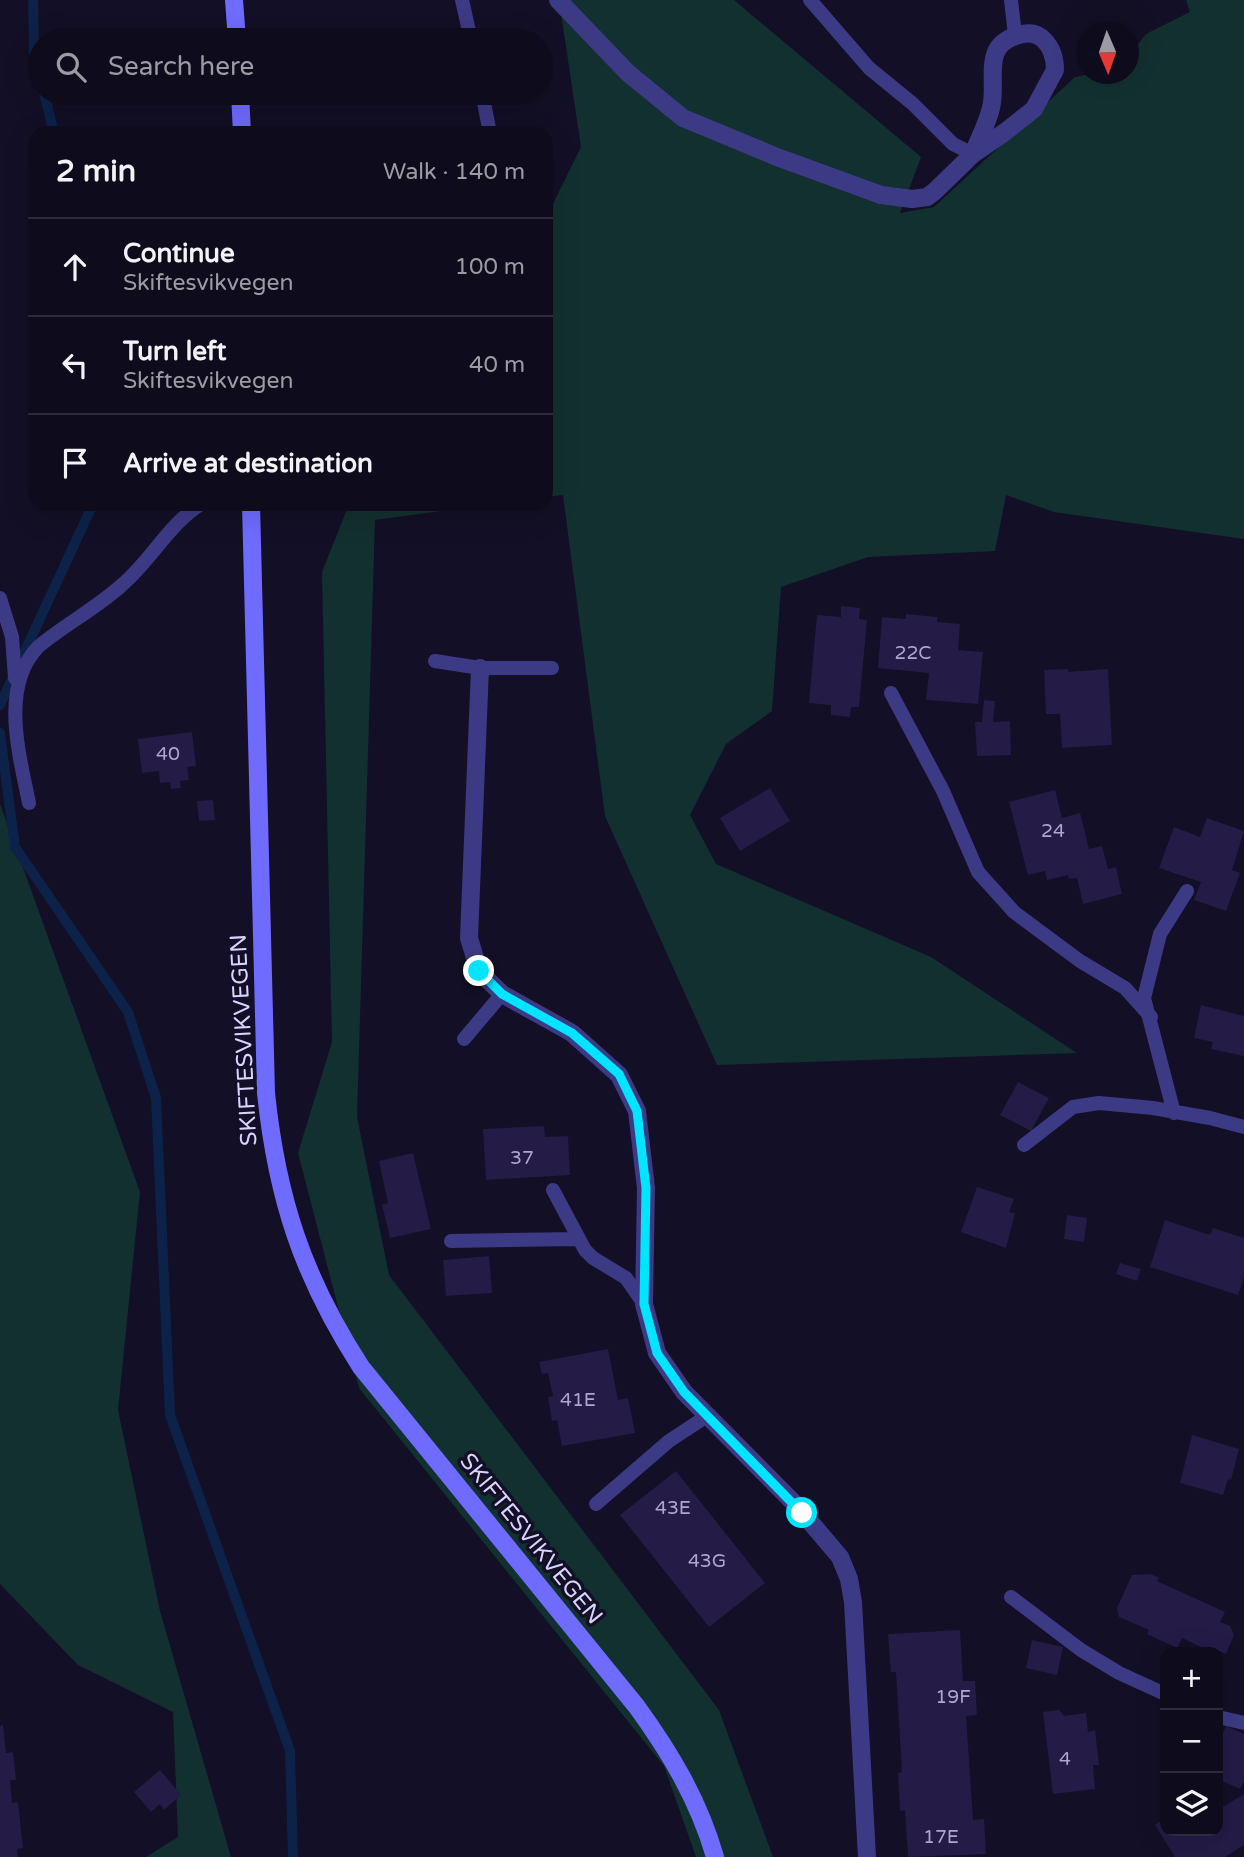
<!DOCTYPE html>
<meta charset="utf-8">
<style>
:root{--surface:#0e0b1c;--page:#1c1929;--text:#f1f3f6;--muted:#9b9ba3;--line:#2e2b3b}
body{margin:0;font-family:"Varela Round",sans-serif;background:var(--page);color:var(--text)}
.controls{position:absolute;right:21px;bottom:21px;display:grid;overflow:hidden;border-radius:14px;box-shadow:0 7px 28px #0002}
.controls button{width:63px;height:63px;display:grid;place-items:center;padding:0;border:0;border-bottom:2px solid var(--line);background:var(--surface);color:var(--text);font:35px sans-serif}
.compass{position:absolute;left:1076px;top:21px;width:63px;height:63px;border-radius:50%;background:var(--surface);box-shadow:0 7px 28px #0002;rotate:178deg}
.stop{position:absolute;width:21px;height:21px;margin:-16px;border:5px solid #00e5ff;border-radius:50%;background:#fff}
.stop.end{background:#00e5ff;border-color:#fff;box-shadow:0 2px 7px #0008}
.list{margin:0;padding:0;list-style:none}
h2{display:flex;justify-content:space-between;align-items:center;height:91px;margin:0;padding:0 28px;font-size:30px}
h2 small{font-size:23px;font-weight:400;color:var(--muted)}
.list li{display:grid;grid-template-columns:46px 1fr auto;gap:21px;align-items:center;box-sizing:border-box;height:98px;padding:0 28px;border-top:2px solid var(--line)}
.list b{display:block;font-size:26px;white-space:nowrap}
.list p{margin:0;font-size:23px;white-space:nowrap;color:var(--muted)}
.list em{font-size:23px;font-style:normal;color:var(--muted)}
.icon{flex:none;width:38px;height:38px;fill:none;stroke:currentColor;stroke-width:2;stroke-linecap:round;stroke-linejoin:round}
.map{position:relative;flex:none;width:1244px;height:1857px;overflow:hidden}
.search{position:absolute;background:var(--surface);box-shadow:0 7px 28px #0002;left:28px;top:28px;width:525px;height:77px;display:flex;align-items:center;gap:18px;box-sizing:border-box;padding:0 24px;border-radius:38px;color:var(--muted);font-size:26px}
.panel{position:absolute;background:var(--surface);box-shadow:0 7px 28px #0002;left:28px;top:126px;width:525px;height:385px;border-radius:21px}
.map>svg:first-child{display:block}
.green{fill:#12302f}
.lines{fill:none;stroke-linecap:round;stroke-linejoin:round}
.stream{stroke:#0c2248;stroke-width:10}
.building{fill:#241b47}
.service{stroke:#3d3a85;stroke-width:14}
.minor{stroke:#3d3a85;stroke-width:18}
.secondary{stroke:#6f6bff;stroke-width:18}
.route{stroke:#00e5ff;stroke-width:9}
.labels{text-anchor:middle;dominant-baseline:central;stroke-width:7;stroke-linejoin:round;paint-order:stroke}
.number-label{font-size:19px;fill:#aca6d1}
.street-label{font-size:23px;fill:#d9d4ff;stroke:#130f26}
</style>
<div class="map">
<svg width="1244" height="1857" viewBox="0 0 1244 1857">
<rect width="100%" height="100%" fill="#130f26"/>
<path class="green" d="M559 0H734L921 157 900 213 934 207 1075 77 1090 74H1128L1129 56 1146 34 1190 12 1186 0H1244V539L1054 512 1006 495 995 551 868 557 781 587 772 711 726 744 690 815 716 864 931 957 1077 1053 717 1065 605 816 563 495 546 497V218L581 147Z
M349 504H492L375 520 357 1117 389 1275 719 1710 773 1857H696L664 1766 359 1388 298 1153 332 1042 322 572Z
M0 804 140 1192 118 1410 160 1611 231 1857H146L178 1837 173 1712 78 1665 0 1584Z"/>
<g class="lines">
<path class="stream" d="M33 0 34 52 40 78
M44 93 54 133
M0 705 93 504
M0 733 15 847 128 1012 156 1098 170 1415 290 1751 293 1857"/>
</g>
<path class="building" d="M841 606 860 608 859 619 867 620 859 707H851L850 717 831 715V705L809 703 817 615 841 617Z
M906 614 937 617V622L960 624 958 650 983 652 978 704 926 700 929 673 878 668 882 617 906 619Z
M1068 669V672L1108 669 1112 745 1062 748 1060 714H1046L1044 670Z
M984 700 995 701 993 722 1010 721 1011 755 977 756 975 722H982Z
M192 732 196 766 187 767 189 780 180 781 181 788 171 789 170 782 160 783 159 771 142 773 138 739Z
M770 788 790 821 740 851 720 818Z
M1055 790 1062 818 1080 813 1089 849 1102 846 1108 869 1116 867 1122 894 1083 904 1077 878 1069 879 1068 875 1047 880 1045 871 1028 875 1009 802Z
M213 800 215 820 199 821 197 801Z
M1207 818 1244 831 1232 870 1240 873 1226 911 1194 900 1201 882 1159 868 1174 827 1200 837Z
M1201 1005 1244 1016V1056L1211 1049 1213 1042 1194 1038Z
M1018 1082 1049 1098 1031 1131 1000 1115Z
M544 1126 545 1137 568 1136 570 1175 486 1180 483 1129Z
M413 1153 431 1229 390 1238 382 1205 388 1203 379 1161Z
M977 1187 1014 1199 1009 1212 1015 1213 1006 1248 961 1232Z
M1067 1215 1087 1218 1084 1242 1064 1239Z
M1165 1220 1210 1235 1213 1228 1244 1238V1277L1238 1295 1150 1267Z
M489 1256 492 1293 446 1296 443 1260Z
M1120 1263 1141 1269 1137 1281 1116 1274Z
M608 1349 618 1400 628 1398 635 1433 562 1446 557 1420 552 1421 548 1397 553 1396 548 1373 542 1374 539 1362Z
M1192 1435 1239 1449 1231 1480 1228 1479 1223 1495 1180 1483Z
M676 1471 765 1583 709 1627 620 1515Z
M1151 1574 1159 1578 1157 1581 1225 1612 1220 1622 1230 1626 1234 1635 1226 1654 1209 1647 1207 1650 1182 1638 1177 1648 1147 1634 1149 1630 1119 1617 1117 1608 1132 1575Z
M960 1630 963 1681H975L977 1715 966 1716 973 1820 984 1819 986 1854 908 1857 905 1810 900 1811 898 1773 902 1772 896 1672H891L888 1634Z
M1032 1640 1063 1647 1057 1675 1026 1668Z
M1059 1710 1064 1716 1086 1713 1088 1732 1095 1730 1099 1765H1093L1095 1789 1053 1794 1043 1712Z
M3 1725 6 1753 13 1752 16 1780H10L12 1803 18 1802 23 1848 17 1849 18 1857H0V1726Z
M1226 1726 1244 1734V1781L1240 1789 1218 1779V1745Z
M160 1770 181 1795 164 1810 160 1804 151 1812 134 1792Z
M1244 1794V1845L1225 1857H1175L1155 1825 1165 1818V1831H1218V1810Z"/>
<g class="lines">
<path class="service" d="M462 0 471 40
M810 0 869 68 913 104 953 144 973 154
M1011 0 1015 35
M482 93 490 133
M0 598 12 637 15 678
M435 661 480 668H552
M891 693 943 791 978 872 1014 912 1080 961 1125 988 1151 1017
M29 803C19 753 0 687 38 647 64 625 97 608 123 584 151 560 170 523 201 504
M464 1039 502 994
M1174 1113 1144 998 1160 934 1187 891
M1024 1145 1073 1107 1099 1103 1153 1108 1210 1118 1244 1127
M553 1190 585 1250 593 1258 626 1278 644 1304
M451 1241 577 1239
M596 1504 669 1441 707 1416
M1011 1597 1081 1650 1119 1673 1165 1694
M1218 1717 1244 1723"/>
<path class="minor" d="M558 0 628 73 683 118 777 157 881 195 912 199 927 197 935 191 973 154 1005 132 1034 109 1055 70C1055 59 1052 48 1044 40 1037 33 1028 32 1019 35 980 45 998 80 991 108 987 124 979 139 973 154
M480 668 469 938 479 971 502 994 572 1033 619 1075 637 1111 646 1188 644 1304 657 1353 684 1392 795 1504 840 1557 849 1579 853 1602 867 1857"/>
<path class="secondary" d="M234 0 237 40
M240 93 242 133
M251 504 266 1093C277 1199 303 1277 361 1367L637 1707C671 1754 699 1801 715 1857"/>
</g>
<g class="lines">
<path class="route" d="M479 971 502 994 572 1033 619 1074 637 1111 646 1188 644 1304 657 1353 684 1392 802 1513"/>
</g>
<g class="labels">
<g class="number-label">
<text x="913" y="653">22C</text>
<text x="168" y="754">40</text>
<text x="1053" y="831">24</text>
<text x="522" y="1158">37</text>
<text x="578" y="1400">41E</text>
<text x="673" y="1508">43E</text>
<text x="707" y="1561">43G</text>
<text x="953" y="1697">19F</text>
<text x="1065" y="1759">4</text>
<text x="941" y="1837">17E</text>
</g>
<g class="street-label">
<text transform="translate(244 1040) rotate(-93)">SKIFTESVIKVEGEN</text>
<text transform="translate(531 1539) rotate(51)">SKIFTESVIKVEGEN</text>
</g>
</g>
</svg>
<div class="controls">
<button>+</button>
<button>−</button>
<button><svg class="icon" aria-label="layers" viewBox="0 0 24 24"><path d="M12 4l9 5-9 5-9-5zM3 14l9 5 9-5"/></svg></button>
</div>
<svg class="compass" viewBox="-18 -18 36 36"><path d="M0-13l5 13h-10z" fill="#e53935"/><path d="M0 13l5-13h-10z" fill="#9b9ba3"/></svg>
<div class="stop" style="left:802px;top:1513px"></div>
<div class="stop end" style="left:479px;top:971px"></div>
<div class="search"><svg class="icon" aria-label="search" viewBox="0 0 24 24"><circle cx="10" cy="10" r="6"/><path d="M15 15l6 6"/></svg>Search here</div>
<section class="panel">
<h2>2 min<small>Walk · 140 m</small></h2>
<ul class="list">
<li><svg class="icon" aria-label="ahead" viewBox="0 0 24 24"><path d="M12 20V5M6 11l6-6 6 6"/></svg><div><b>Continue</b><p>Skiftesvikvegen</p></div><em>100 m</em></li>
<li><svg class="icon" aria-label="left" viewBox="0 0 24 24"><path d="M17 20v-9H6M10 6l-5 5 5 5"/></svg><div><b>Turn left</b><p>Skiftesvikvegen</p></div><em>40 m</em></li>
<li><svg class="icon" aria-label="arrive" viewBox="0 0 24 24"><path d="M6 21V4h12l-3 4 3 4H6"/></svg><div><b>Arrive at destination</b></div></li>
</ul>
</section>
</div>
